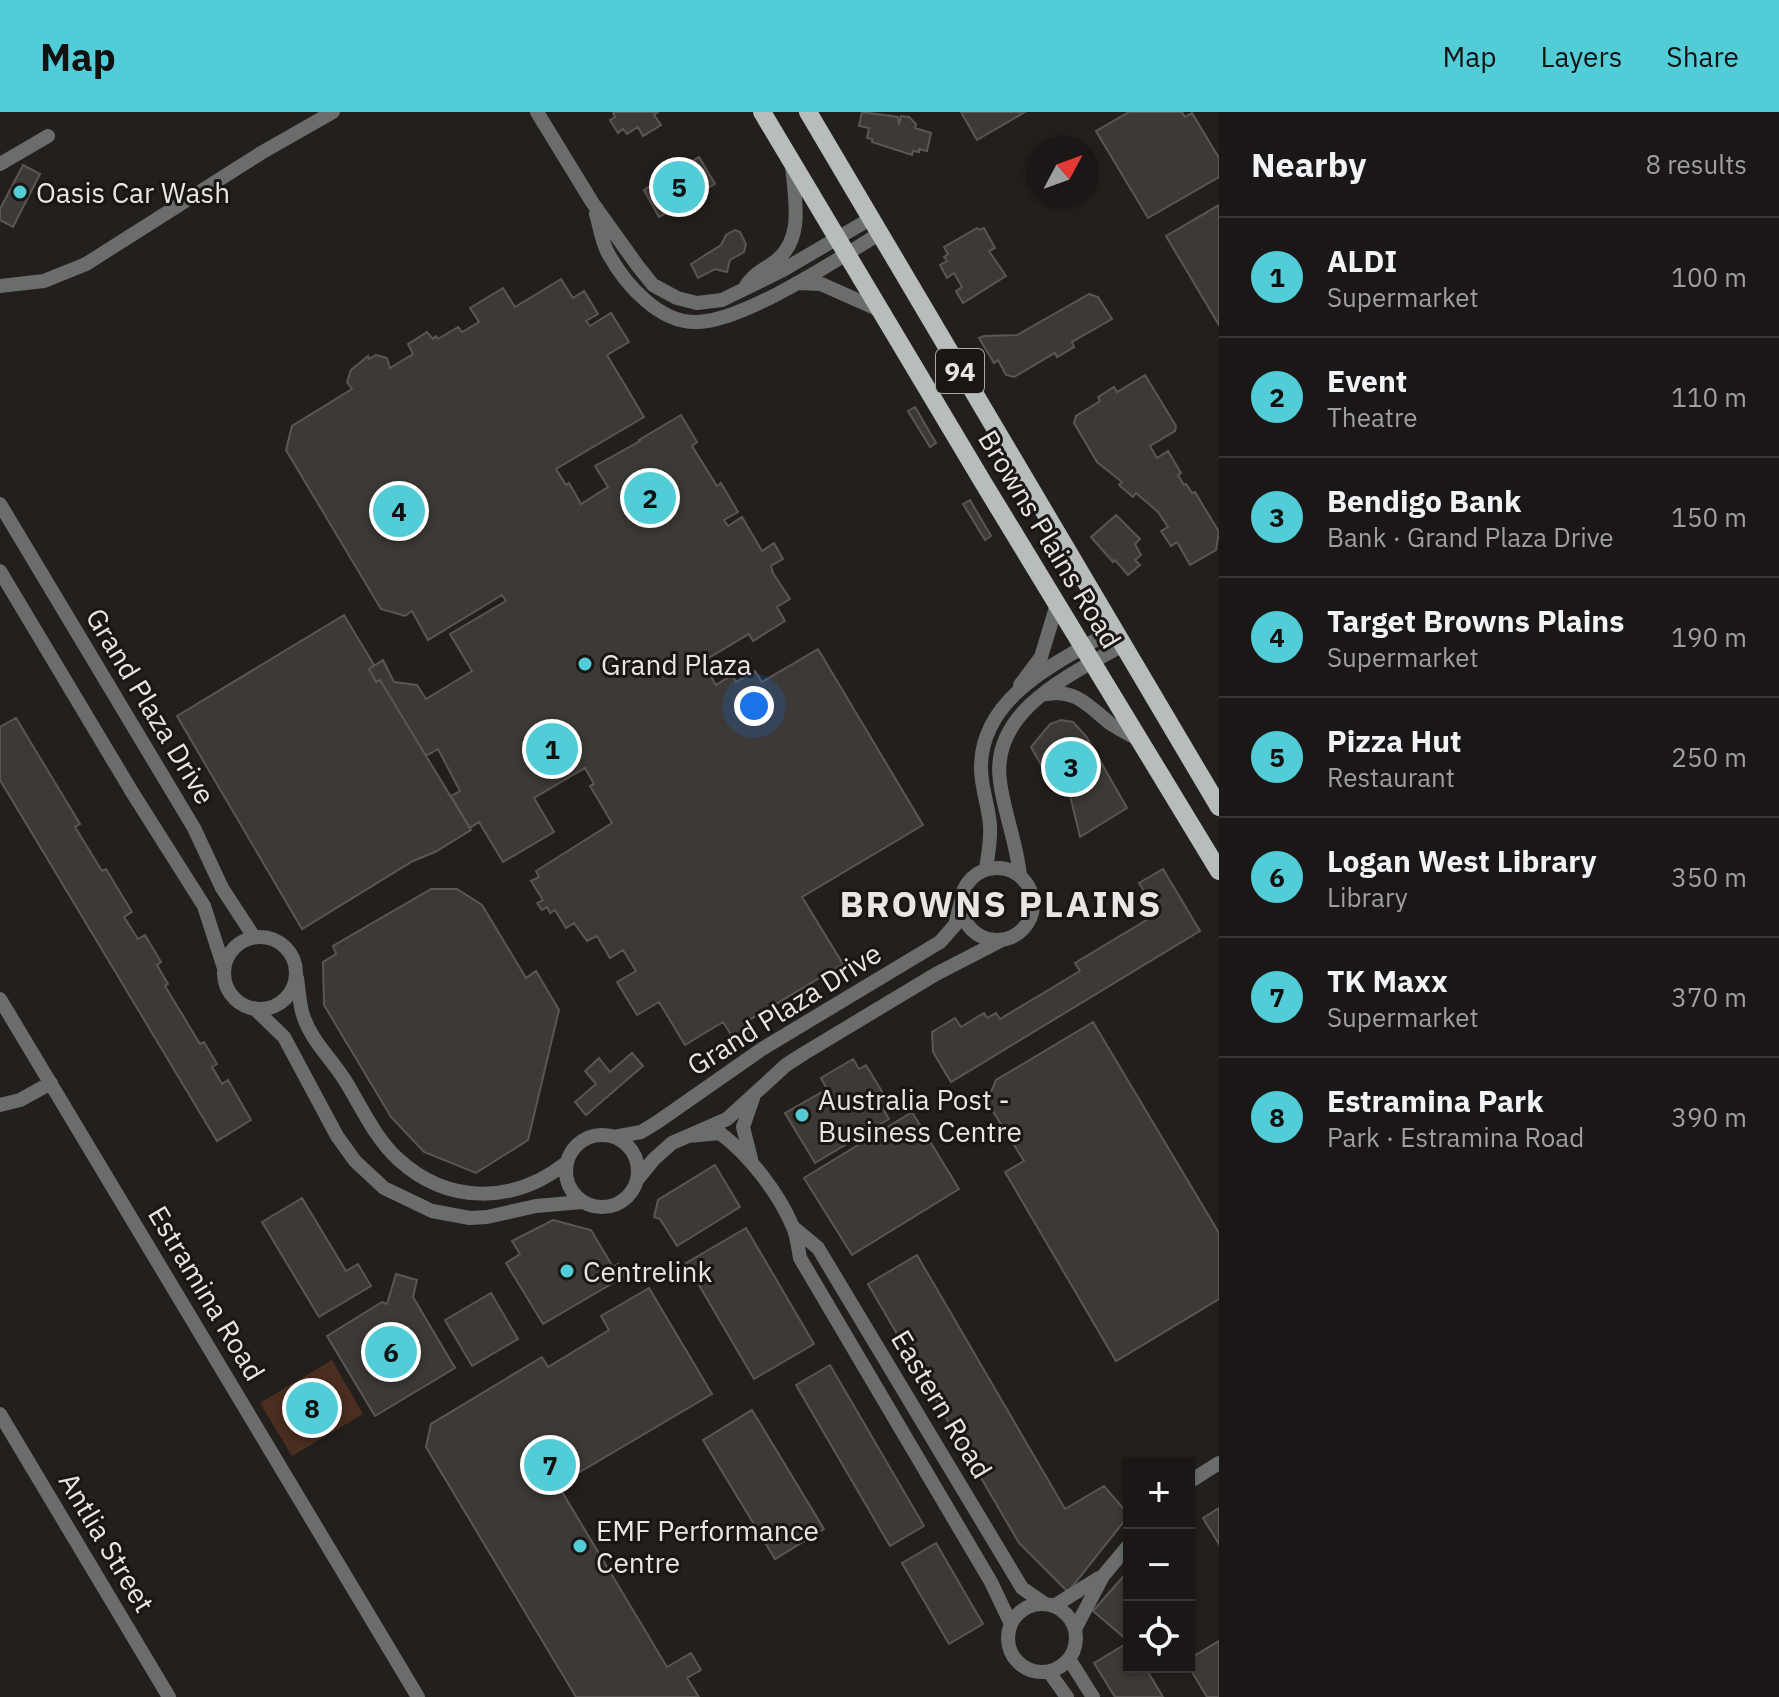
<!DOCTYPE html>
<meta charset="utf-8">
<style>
:root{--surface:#1a1716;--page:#23201f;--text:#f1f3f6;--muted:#9f9fa1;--line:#383635;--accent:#52ccd6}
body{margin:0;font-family:"IBM Plex Sans",sans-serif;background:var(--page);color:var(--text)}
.controls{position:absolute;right:24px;bottom:24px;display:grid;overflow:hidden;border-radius:0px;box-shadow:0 2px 6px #0004}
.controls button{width:72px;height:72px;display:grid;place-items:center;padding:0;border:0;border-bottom:2px solid var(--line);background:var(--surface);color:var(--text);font:40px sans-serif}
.compass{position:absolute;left:1027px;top:24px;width:72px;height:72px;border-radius:50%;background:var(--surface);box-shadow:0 2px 6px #0004;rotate:49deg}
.you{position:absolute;left:754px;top:594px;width:28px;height:28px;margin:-20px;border:6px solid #fff;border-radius:50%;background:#1a73e8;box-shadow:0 0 0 12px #1a73e833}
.badge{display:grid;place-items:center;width:52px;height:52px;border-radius:50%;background:var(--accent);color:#111;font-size:26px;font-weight:700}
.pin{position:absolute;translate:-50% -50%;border:4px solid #fff;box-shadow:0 2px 8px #0006}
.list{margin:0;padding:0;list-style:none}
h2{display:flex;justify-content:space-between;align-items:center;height:104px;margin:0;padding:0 32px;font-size:34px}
h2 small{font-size:26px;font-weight:400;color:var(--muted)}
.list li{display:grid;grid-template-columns:52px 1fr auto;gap:24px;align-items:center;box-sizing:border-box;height:120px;padding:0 32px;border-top:2px solid var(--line)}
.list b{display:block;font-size:30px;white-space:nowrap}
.list p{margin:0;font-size:26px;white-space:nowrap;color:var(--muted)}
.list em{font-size:26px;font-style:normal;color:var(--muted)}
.icon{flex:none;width:44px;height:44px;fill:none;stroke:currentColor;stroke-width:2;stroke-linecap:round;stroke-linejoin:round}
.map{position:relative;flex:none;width:1219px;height:1585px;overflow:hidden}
header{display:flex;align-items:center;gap:48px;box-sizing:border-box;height:112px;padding:0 40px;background:var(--accent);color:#111}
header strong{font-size:38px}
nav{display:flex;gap:44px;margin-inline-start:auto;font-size:28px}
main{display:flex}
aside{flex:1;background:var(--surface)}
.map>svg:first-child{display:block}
.green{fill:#4b2e1f}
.building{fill:#3d3936;stroke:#5b5654;stroke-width:2}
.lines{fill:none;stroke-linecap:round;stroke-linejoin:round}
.minor{stroke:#6b6d6d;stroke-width:14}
.major{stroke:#b7bcbd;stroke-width:18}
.poi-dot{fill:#52ccd6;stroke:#1a1614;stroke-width:3}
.labels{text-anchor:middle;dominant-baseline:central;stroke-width:6;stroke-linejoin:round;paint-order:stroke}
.shield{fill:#1a1614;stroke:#aaa7a6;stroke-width:2}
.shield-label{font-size:26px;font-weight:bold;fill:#e8e5e4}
.poi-label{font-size:28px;fill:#e8e5e4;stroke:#1a1614;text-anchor:start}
.street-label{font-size:28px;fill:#e8e5e4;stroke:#1a1614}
.district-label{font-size:36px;font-weight:bold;letter-spacing:2px;fill:#e8e5e4;stroke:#1a1614}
</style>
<header>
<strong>Map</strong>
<nav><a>Map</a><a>Layers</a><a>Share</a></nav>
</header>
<main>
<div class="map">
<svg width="1219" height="1585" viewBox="0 0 1219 1585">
<rect width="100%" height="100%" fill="#231f1d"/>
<path class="green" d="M332 1248 363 1302 292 1344 260 1291Z"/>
<path class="building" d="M613 0H658L654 3 661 13 643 24 638 15 627 22 623 17 618 21 610 8 615 5Z
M862 0 898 5 899 13 901 4 909 5 916 12 915 16 931 21 927 39 919 37V40L913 39 912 43 872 30V27L867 26 869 16 859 14Z
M961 0H1025L977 28Z
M1129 0H1182L1185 5 1192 1 1219 46V65L1148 106 1096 19Z
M699 45 715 72 659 105 644 78 656 70V63L666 57 672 61Z
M23 53 40 62 13 115 0 108V97Z
M1219 93V213L1166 124Z
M977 116 979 118 984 116 995 136 989 139 1006 164 963 191 956 179 962 175 954 161 947 166 940 153 947 149 944 145 948 142 944 135Z
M735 118 740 120 746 132 744 140 730 148 727 160 715 157 698 166 691 152 721 133 726 123Z
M561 167 573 186 584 179 598 202 586 209 590 214 611 201 629 230 607 243 644 305 556 357 566 373 569 371 581 392 608 375 595 354 640 329 639 328 681 303 697 330 692 334 717 374 721 371 738 400 724 408 728 414 742 405 762 439 774 431 783 447 771 454 773 461 790 487 777 495 785 509 753 529 749 522 702 550 716 573 732 563 736 570 755 559 762 570 818 537 923 713 802 785 843 852 749 908 755 917 735 929 723 910 685 933 659 890 637 903 617 870 636 859 623 838 610 846 597 824 587 829 574 811 566 816 555 798 550 801 547 795 542 798 537 791 543 788 531 769 539 765 536 759 612 711 590 674 594 672 585 656 534 686 554 720 503 750 479 710 470 716 451 684 460 679 438 637 426 644 380 568 376 570 369 557 383 548 394 570 417 573 426 587 472 559 450 522 506 489 502 483 428 528 412 499 405 504 381 497 286 338 292 314 352 277 347 270 351 258 368 244 369 247 376 243 387 246 390 256 413 242 408 232 427 220 433 227 436 224 438 227 458 215 462 220 479 210 470 196 503 176 515 195Z
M1089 182 1098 185 1112 207 1072 230 1074 235 1057 245 1055 241 1014 265 1006 263 998 248 994 251 979 226 984 224 1017 223Z
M1145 263 1176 314 1175 319 1150 334 1157 346 1168 339 1181 361 1178 363 1184 373 1186 372 1192 381 1195 380 1219 420 1216 438 1190 453 1177 430 1171 434 1161 419 1168 415 1158 400 1136 381 1133 385 1119 373 1122 370 1097 350 1074 311 1076 304 1100 289 1098 285 1114 275 1117 280Z
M915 295 936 331 930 335 908 299Z
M970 388 991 424 985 428 963 392Z
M1116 403 1140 427 1135 432 1141 443 1135 448 1140 453 1128 463 1115 448 1113 450 1091 425Z
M344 503 374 553 369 557 376 570 380 568 471 718 435 740 413 749 302 817 177 604Z
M16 606 80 712 75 715 102 759 106 757 132 800 124 805 138 827 145 823 161 850 157 853 168 872 165 874 200 932 204 930 217 952 212 955 222 972 228 968 251 1008 217 1029 0 668V615Z
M1061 608 1073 610 1086 624 1127 696 1080 725 1062 650 1044 658 1031 635 1050 612Z
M1163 757 1200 819 951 970 933 940 932 920 955 906 961 915 984 901 987 906 996 901 1000 907 1080 859 1075 851 1158 801 1139 771Z
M431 777H457L482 793 526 866 536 859 559 898 528 1028 476 1061 424 1040 391 1005 324 893 323 850 336 842 333 834Z
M1093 910 1219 1121V1187L1116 1249 1005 1060 1024 1049 987 990 996 968Z
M632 941 643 954 586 1003 575 990 596 972 585 959 599 946 610 960Z
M853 947 859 957 866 953 890 993 883 997 889 1007 815 1051 785 1001 827 977 821 966Z
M912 1000 959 1077 852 1143 804 1066Z
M715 1053 740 1095 677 1134 660 1107 654 1105 658 1088Z
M302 1086 346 1159 358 1152 371 1174 319 1205 262 1110Z
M553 1108 591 1118 613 1155 618 1152 625 1164 543 1212 506 1151 520 1142 512 1129Z
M746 1116 814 1232 754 1267 686 1151Z
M917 1143 1065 1397 1104 1374 1129 1403 1068 1480 1019 1431 868 1172Z
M396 1162 417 1168 413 1185 455 1256 375 1304 327 1224 382 1190 387 1192Z
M649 1176 712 1282 558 1373 667 1555 691 1541 701 1558 687 1566 699 1585H576L426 1335 431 1312 542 1245 548 1255 609 1218 601 1204Z
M491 1181 518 1227 472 1254 445 1208Z
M830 1253 924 1414 890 1434 796 1273Z
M752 1298 824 1417 775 1447 703 1328Z
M1219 1396V1432L1203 1406Z
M936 1431 983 1512 949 1532 902 1451Z
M1129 1458V1527L1127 1528 1093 1499Z
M1219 1529V1585H1207L1189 1555V1547Z
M1129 1530V1555H1145L1163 1585H1115L1094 1551Z"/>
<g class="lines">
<path class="minor" d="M537 0 592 90 637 153 653 173 677 186 697 191 722 188 783 158 870 107
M0 52 48 24
M596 102C600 115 602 132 609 143 626 173 660 212 698 210 746 208 836 148 879 122
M797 171 821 172 882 199
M0 174 44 169 86 152 261 41 333 0
M744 177C752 162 764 158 777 148 805 125 794 84 792 52
M0 392 194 716 222 776 254 825
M0 459 132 680 204 794 224 856
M1020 573 1041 545 1057 492
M1047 582C1077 577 1089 595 1111 612 1120 618 1130 623 1140 628
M961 792a36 36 0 1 1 72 0a36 36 0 1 1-72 0Z
M986 757C988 743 991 728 990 714 989 694 980 673 981 653 983 582 1061 549 1113 518
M1020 764C1017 732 1004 701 1000 669 990 598 1072 562 1123 533
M224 861a36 36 0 1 1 72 0a36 36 0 1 1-72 0Z
M297 866C299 878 299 891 303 903 311 929 332 947 346 970 362 996 375 1026 398 1047 448 1093 514 1092 566 1051
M0 887 418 1585
M254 896 284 925 337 1024 355 1049 384 1076 432 1099 470 1106 487 1105 536 1094 582 1090
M0 993 20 988 51 971
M566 1059a36 36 0 1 1 72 0a36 36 0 1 1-72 0Z
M688 1024 720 1021C750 1044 778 1080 793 1115 797 1124 798 1136 800 1146L991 1470 1011 1512
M614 1025 641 1020 656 1011 762 937 940 830 955 813 961 789
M751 1047 743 1015 753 986
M637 1068 654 1047 672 1031 727 1007 786 953 803 942 936 862 1002 828
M794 1116 818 1136 1022 1476 1045 1492
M0 1302 169 1585
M1189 1370 1219 1351
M1008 1526a34 34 0 1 1 68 0a34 34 0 1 1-68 0Z
M1054 1494 1099 1466
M1075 1517 1103 1464 1129 1433
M1069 1547 1093 1585
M1049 1560 1067 1585"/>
<path class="major" d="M762 0 984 372 1219 759
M808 0 1219 695"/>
</g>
<g class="poi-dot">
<circle cx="20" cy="80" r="8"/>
<circle cx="585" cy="552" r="8"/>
<circle cx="802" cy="1003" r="8"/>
<circle cx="567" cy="1159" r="8"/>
<circle cx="580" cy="1434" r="8"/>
</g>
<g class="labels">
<rect class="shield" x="936" y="237" width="48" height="44" rx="6"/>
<g class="shield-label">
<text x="960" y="259">94</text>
</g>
<g class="poi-label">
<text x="36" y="80">Oasis Car Wash</text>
<text x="601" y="552">Grand Plaza</text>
<text x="818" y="987">Australia Post -<tspan x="818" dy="32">Business Centre</tspan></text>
<text x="583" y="1159">Centrelink</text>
<text x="596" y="1418">EMF Performance<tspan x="596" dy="32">Centre</tspan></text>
</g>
<g class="street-label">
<text transform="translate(1050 427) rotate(59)">Browns Plains Road</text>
<text transform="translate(151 594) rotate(59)">Grand Plaza Drive</text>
<text transform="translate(784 897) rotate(-32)">Grand Plaza Drive</text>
<text transform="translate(207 1181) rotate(59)">Estramina Road</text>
<text transform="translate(942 1292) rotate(59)">Eastern Road</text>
<text transform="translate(107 1430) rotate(59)">Antlia Street</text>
</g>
<g class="district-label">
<text x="1001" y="791">BROWNS PLAINS</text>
</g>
</g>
</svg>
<div class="controls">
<button>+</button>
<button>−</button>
<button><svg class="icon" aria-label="locate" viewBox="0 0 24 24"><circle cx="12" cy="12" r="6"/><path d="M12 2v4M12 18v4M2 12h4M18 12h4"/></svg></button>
</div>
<svg class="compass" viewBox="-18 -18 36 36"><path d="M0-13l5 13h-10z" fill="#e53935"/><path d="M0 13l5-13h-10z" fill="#9f9fa1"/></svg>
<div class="you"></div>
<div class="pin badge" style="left:552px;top:637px">1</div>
<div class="pin badge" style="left:650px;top:386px">2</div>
<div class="pin badge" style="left:1071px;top:655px">3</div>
<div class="pin badge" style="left:399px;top:399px">4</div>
<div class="pin badge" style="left:679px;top:75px">5</div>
<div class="pin badge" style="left:391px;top:1240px">6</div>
<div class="pin badge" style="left:550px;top:1353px">7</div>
<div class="pin badge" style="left:312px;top:1296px">8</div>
</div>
<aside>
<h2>Nearby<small>8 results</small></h2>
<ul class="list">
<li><span class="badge">1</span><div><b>ALDI</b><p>Supermarket</p></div><em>100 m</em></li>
<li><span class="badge">2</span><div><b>Event</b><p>Theatre</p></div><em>110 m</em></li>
<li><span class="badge">3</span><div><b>Bendigo Bank</b><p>Bank · Grand Plaza Drive</p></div><em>150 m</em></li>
<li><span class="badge">4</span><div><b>Target Browns Plains</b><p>Supermarket</p></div><em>190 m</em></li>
<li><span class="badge">5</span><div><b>Pizza Hut</b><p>Restaurant</p></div><em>250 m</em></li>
<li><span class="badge">6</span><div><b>Logan West Library</b><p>Library</p></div><em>350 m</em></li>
<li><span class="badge">7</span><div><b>TK Maxx</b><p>Supermarket</p></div><em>370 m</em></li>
<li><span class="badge">8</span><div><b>Estramina Park</b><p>Park · Estramina Road</p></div><em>390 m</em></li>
</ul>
</aside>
</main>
